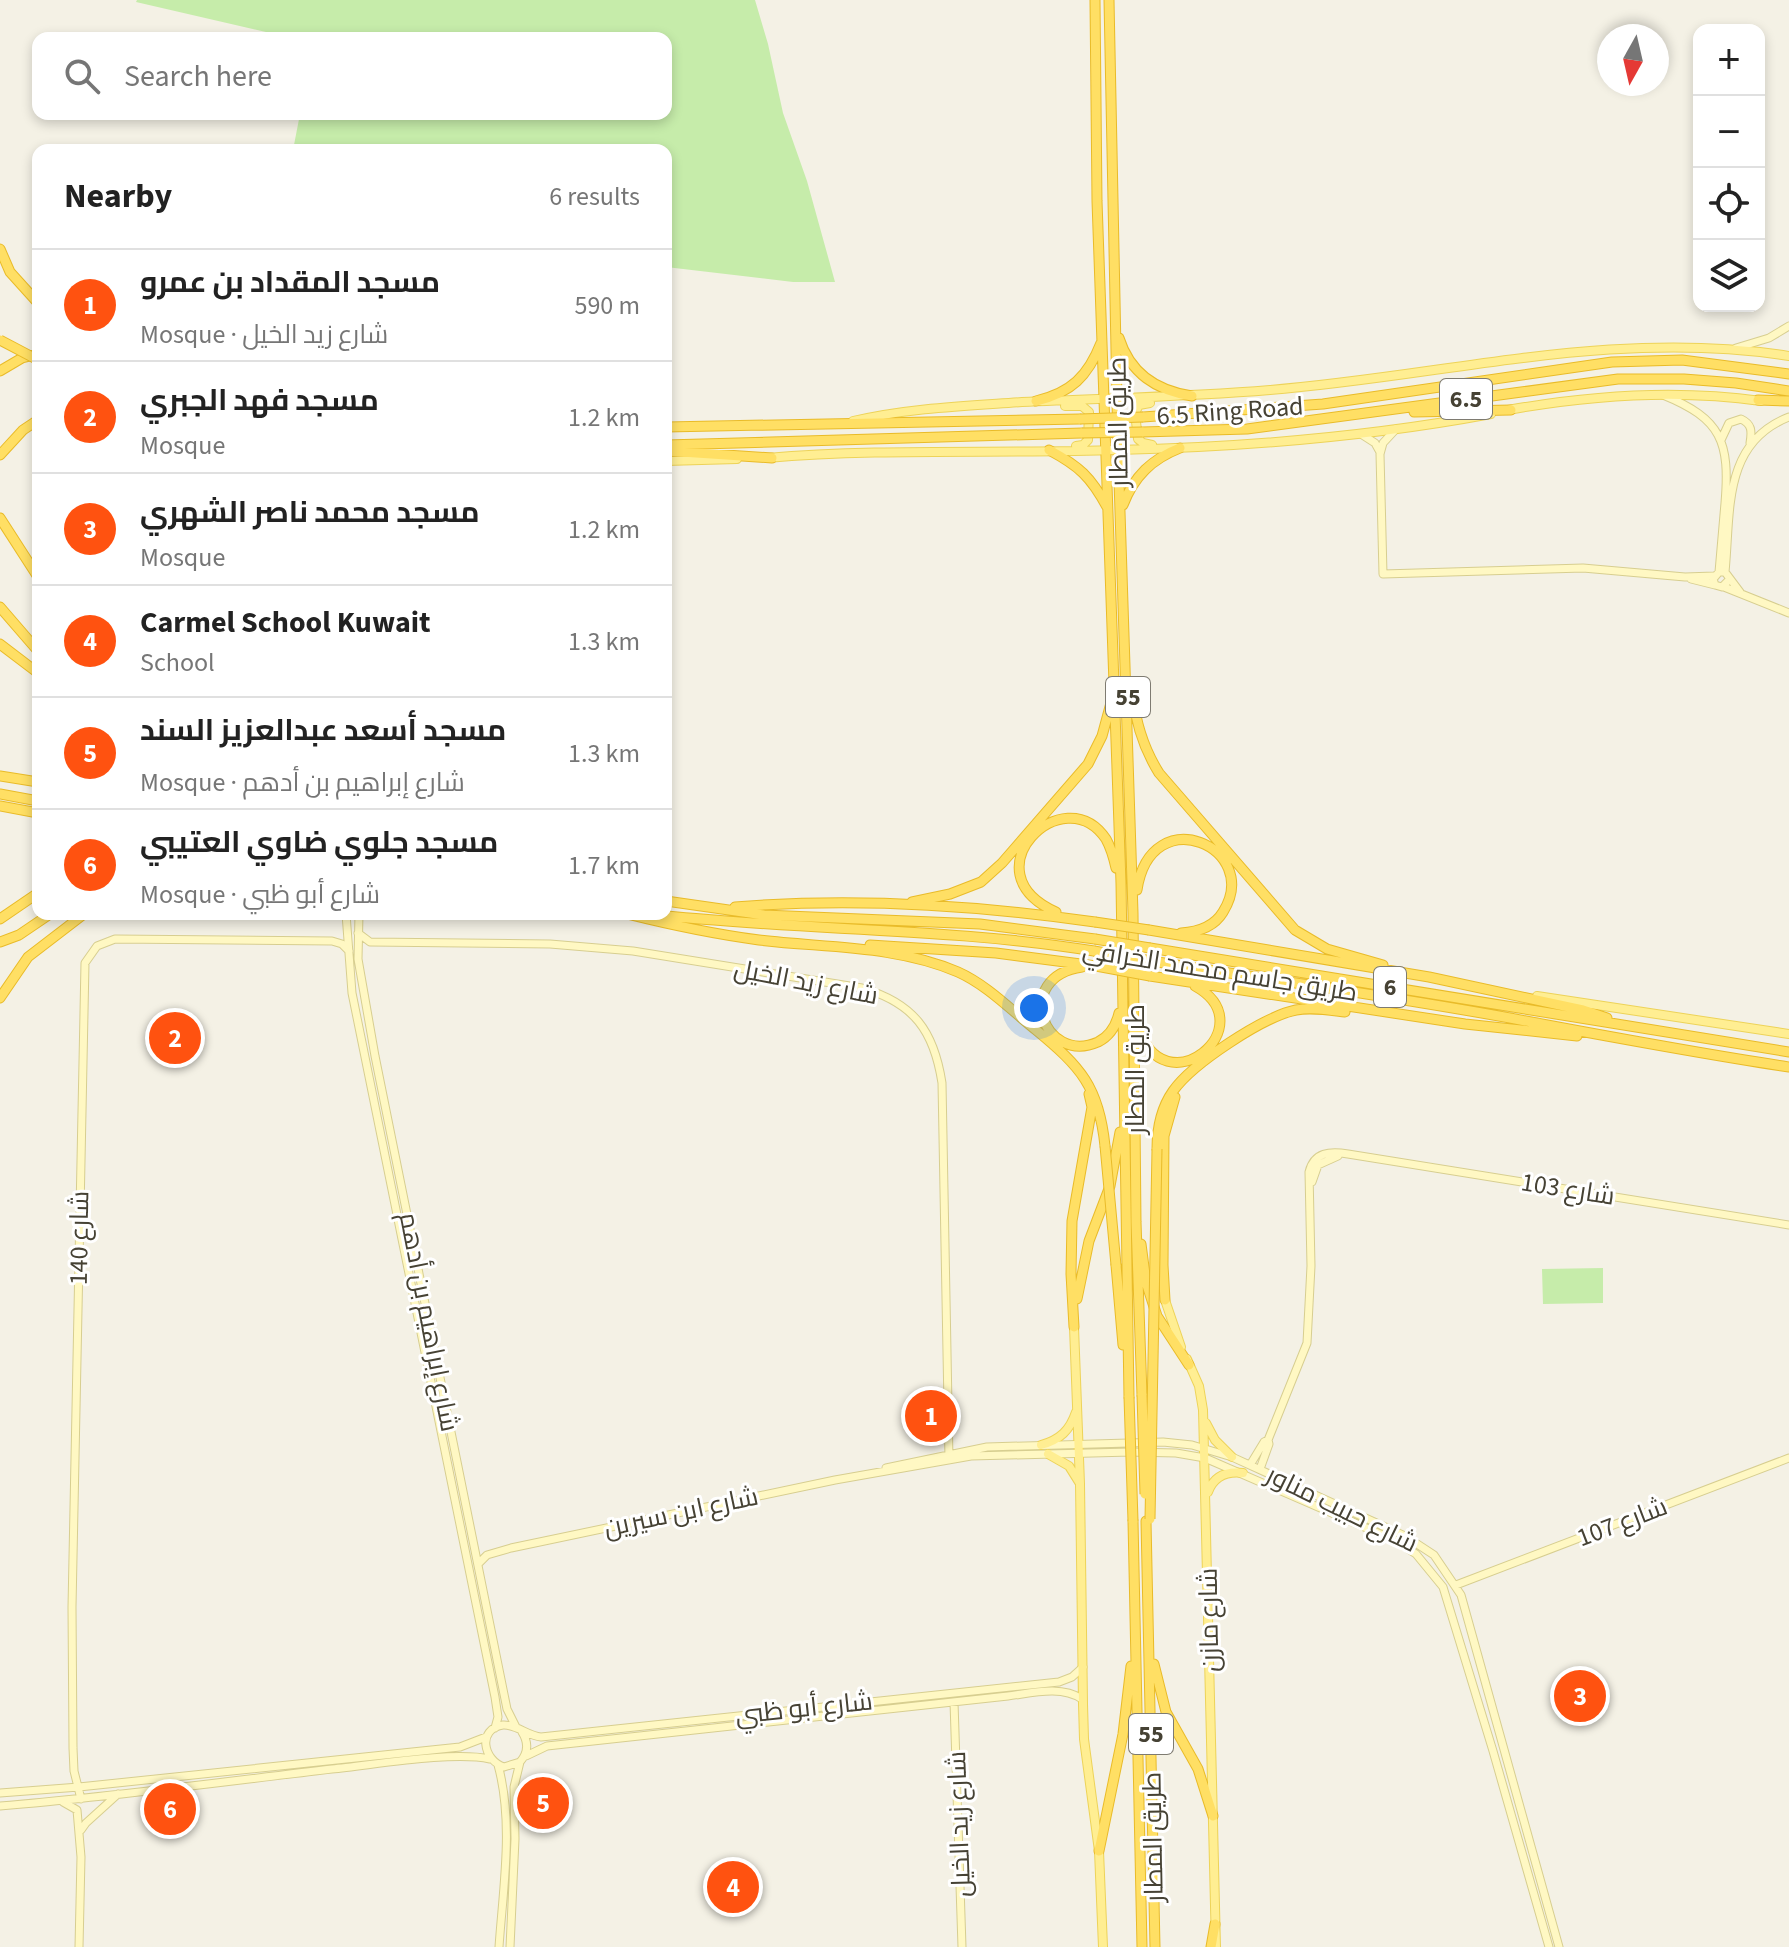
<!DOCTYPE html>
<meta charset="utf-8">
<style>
:root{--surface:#fff;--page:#f6f6f6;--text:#222;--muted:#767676;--line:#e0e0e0;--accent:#ff5210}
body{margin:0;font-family:"Source Sans 3",Cairo,sans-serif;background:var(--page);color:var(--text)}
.controls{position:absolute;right:24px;top:24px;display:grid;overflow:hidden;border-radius:16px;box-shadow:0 4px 12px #0003}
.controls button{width:72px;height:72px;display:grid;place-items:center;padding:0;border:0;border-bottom:2px solid var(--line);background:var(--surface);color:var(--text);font:40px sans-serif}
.compass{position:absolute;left:1597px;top:24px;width:72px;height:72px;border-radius:50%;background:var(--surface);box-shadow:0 4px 12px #0003;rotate:188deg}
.you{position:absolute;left:1034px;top:1008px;width:28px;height:28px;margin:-20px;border:6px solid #fff;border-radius:50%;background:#1a73e8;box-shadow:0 0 0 12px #1a73e833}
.badge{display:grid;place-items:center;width:52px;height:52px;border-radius:50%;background:var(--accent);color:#fff;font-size:26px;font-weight:700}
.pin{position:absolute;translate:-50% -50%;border:4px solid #fff;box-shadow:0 2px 8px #0006}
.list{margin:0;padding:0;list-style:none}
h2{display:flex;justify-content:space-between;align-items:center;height:104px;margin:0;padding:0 32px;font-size:34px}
h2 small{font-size:26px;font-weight:400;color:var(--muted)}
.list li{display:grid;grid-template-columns:52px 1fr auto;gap:24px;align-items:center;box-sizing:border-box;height:112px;padding:0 32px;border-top:2px solid var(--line)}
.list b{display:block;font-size:30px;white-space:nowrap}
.list p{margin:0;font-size:26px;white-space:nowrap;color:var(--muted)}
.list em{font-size:26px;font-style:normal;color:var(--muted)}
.icon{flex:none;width:44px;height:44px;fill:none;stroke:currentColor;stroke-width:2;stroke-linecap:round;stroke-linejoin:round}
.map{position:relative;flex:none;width:1789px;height:1947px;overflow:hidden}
.search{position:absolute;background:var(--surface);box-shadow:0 4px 12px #0003;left:32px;top:32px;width:640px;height:88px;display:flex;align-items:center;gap:20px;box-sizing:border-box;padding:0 28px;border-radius:16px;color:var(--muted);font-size:30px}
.panel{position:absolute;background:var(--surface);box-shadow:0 4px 12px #0003;left:32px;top:144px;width:640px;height:776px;border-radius:16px}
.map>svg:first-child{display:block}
.park{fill:#c6ecaa}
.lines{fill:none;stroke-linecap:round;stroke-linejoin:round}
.secondary-casing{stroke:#d7ce90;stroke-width:9}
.primary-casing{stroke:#edd359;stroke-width:10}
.highway-casing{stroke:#e9bb29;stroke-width:11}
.secondary{stroke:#fff8c3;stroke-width:7}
.primary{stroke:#ffee92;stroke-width:8}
.highway{stroke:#ffdf64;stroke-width:9}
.highway-bridge-casing{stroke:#e9bb29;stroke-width:11;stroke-linecap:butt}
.highway-bridge{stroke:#ffdf64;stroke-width:9}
.labels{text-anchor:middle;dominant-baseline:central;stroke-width:6;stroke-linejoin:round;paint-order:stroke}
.shield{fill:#fff;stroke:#7e7b71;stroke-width:2}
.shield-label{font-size:24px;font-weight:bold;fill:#464234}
.street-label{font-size:26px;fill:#464234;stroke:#fff}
</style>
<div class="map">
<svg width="1789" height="1947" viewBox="0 0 1789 1947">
<rect width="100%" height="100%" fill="#f4f1e5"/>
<path class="park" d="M137 0H755L768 44 783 113 807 181 835 282H793L666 267V150H293L300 114H666V38H292L136 2Z
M1603 1268V1303L1543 1304 1542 1269Z"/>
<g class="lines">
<g class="secondary-casing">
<path id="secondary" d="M1736 348 1769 338 1789 326
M1663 395C1722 419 1730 442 1725 503 1723 526 1721 549 1719 572
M1396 429 1383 443 1380 454 1383 574 1583 568 1685 577 1714 576
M1361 434 1375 443 1380 452
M1721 440 1729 423 1741 419C1752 424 1752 431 1750 443
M1725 572C1731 512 1722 443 1789 417
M1691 579 1715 585
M1729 580 1722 587 1715 585 1713 579 1719 572H1725L1740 592
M1724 587 1789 613
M346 914 352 993 495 1697 498 1717 495 1728
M359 914 358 959 375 1056 507 1709 516 1727
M358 933 370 942 550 944 633 951 862 988C914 1003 934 1031 942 1083L949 1460
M1312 1182 1318 1165 1338 1156
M1250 1465 1264 1442 1268 1440
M886 1468 987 1447 1163 1442 1192 1445 1232 1457 1405 1536 1434 1555 1461 1595 1559 1947
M1260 1469 1269 1444 1268 1440 1307 1343 1311 1266 1309 1172C1314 1152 1330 1151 1348 1154L1789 1225
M478 1564 487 1555 511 1548 835 1480 971 1456 1131 1452 1176 1453 1205 1458 1394 1540 1416 1554 1443 1587 1493 1751 1549 1947
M1456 1585 1789 1458
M954 1702 962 1947
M522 1732C529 1743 528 1753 520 1762L504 1767C483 1760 477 1729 503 1725 516 1724 528 1736 541 1737L1059 1682 1072 1677 1083 1667
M526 1756 547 1746 1008 1696C1032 1693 1061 1685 1082 1699
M498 1765C514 1823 503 1888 499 1947
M0 1793 79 1787 460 1747 486 1737
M81 1799 74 1771 73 1748 72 1607 85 963 97 946 115 939 332 941 342 944 349 951
M63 1802 77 1810 81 1857 79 1947
M0 1806C111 1797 222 1782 332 1769 374 1765 451 1751 490 1759
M81 1830 86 1823 118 1794
M510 1947 515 1839 514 1787 520 1762"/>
</g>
<g class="primary-casing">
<path id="primary" d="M1150 403 1139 405 1135 413 1138 439 1143 443 1152 445
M1065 406H1082L1089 412 1088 440 1083 445 1076 446
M1508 410C1591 395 1677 389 1761 401
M853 421C909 408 965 406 1022 402 1105 398 1187 397 1270 390 1445 376 1613 328 1789 356
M767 458C883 448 1001 454 1118 450 1242 447 1368 437 1491 414
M666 461 737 459
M1537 996 1789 1034
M1165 1300 1181 1347
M1074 1327 1080 1484 1083 1704 1084 1739 1099 1851 1103 1947
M1187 1359 1199 1386 1203 1410 1216 1947
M1206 1423 1215 1440 1232 1457
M1041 1445C1060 1440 1070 1430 1076 1412
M1048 1454 1069 1466 1079 1482
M1208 1492C1214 1476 1227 1471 1243 1473"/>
</g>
<g class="highway-casing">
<path id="highway" d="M1095 0 1097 201 1121 883 1129 1397
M1109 0 1118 450 1133 913 1136 1222 1142 1395
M0 249 10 272 38 303
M1119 338C1130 373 1157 391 1192 396
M0 371 22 358 38 354
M1758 400 1789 401
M1036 401C1071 393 1088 376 1101 343
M1414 412 1511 410
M1143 417 1323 404 1612 362 1682 360 1789 374
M666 427 1080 419
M1142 432 1247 429 1618 379H1684L1736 383 1789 391
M666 445 1082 433
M1049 450C1079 466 1091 477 1107 507
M666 451 772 458
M0 455 23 430 38 420
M1123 505C1134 476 1152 459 1180 448
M0 518 38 577
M0 607 38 651
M0 644 38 673
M1133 696C1136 725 1144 749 1159 773L1295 930 1327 949 1383 965
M0 776 38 782
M0 794 38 801
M0 806 38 813
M1137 890C1151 798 1263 848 1223 912 1214 927 1198 932 1181 933
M666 901 764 915 980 924 1095 939
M912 902 950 894 981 882 1002 863 1088 764 1102 736 1111 703
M735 907C855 897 976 905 1095 922
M1056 912C966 872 1064 776 1106 839 1111 848 1114 859 1116 868
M627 914C671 925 714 934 759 940 825 948 895 945 958 972 987 985 1011 1010 1036 1030 1081 1067 1099 1087 1105 1146
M649 914C797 931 947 927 1094 951
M0 919 38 893
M1149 930 1429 977 1583 1010 1607 1018
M0 942 19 935 50 914
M870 945 996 953 1096 966
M1150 948 1789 1052
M1151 961C1278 981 1405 998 1531 1022 1617 1038 1702 1054 1789 1067
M1082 967C1012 977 1043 1066 1098 1042 1110 1036 1116 1026 1119 1013
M1150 976 1465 1024 1577 1036
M0 998 28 957 84 914
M1138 1026C1163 1111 1267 1026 1195 986
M1157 1149C1157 1129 1161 1108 1173 1091 1193 1063 1263 1017 1296 1010 1312 1007 1329 1010 1345 1012
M1141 1244 1146 1282 1157 1316 1189 1365
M1116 1265 1123 1345
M1077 1299 1089 1241 1110 1186 1120 1132
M1165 1300 1163 1265 1164 1136 1175 1097
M1074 1327 1071 1274 1072 1221 1092 1107 1089 1094
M1133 1521 1142 1947
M1146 1521 1155 1947
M1154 1664 1166 1712 1198 1769 1213 1816
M1099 1851 1123 1734 1131 1666
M1211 1947 1215 1924"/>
</g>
<use href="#secondary" class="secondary"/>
<use href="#primary" class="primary"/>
<use href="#highway" class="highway"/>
<g class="highway-bridge-casing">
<path id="highway-bridge" d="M0 340 38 360
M1080 419 1143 417
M1082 433 1142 432
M1095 922 1149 930
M1095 939 1150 948
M1094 951 1151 961
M1096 966 1150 976
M1105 1146 1116 1265
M1142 1395 1145 1494
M1129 1397 1133 1521
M1150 1519 1157 1149"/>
</g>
<use href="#highway-bridge" class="highway-bridge"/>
</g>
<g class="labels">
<g class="shield">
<rect x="1440" y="379" width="52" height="40" rx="6"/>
<rect x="1106" y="677" width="44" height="40" rx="6"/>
<rect x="1374" y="967" width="32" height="40" rx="6"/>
<rect x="1129" y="1714" width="44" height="40" rx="6"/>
</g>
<g class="shield-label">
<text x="1466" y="399">6.5</text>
<text x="1128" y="697">55</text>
<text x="1390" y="987">6</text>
<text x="1151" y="1734">55</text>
</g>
<g class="street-label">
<text transform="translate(1230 411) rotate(-4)">6.5 Ring Road</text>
<text transform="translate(1118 422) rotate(-91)">طريق المطار</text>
<text transform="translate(1220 971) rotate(9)">طريق جاسم محمد الخرافي</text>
<text transform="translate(806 982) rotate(11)">شارع زيد الخيل</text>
<text transform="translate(1135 1069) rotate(-90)">طريق المطار</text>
<text transform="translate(1568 1189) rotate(9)">شارع 103</text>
<text transform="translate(79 1238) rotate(-89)">شارع 140</text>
<text transform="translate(429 1322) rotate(79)">شارع إبراهيم بن أدهم</text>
<text transform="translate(1342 1509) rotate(26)">شارع حبيب مناور</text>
<text transform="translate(681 1512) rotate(-12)">شارع ابن سيرين</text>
<text transform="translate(1622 1522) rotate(-21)">شارع 107</text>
<text transform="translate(1209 1620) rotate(-91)">شارع مازن</text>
<text transform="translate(804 1708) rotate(-6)">شارع أبو ظبي</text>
<text transform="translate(959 1824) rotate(-92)">شارع زيد الخيل</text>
<text transform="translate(1153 1837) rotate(-91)">طريق المطار</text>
</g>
</g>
</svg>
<div class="controls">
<button>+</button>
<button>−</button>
<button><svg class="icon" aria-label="locate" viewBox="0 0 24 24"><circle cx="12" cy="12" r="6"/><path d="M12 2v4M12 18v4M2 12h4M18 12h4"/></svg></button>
<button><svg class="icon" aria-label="layers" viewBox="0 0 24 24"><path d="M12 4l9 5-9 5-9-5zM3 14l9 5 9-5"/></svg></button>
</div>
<svg class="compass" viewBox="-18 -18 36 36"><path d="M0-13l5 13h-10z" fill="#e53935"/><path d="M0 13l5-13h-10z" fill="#767676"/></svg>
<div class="you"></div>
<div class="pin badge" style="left:931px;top:1416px">1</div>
<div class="pin badge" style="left:175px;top:1038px">2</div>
<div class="pin badge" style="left:1580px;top:1696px">3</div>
<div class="pin badge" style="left:733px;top:1887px">4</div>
<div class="pin badge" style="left:543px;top:1803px">5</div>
<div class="pin badge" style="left:170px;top:1809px">6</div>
<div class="search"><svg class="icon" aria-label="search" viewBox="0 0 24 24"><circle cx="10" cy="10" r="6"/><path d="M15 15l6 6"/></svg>Search here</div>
<section class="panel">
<h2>Nearby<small>6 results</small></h2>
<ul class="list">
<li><span class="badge">1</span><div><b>مسجد المقداد بن عمرو</b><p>Mosque · شارع زيد الخيل</p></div><em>590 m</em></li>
<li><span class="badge">2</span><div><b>مسجد فهد الجبري</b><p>Mosque</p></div><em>1.2 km</em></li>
<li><span class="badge">3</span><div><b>مسجد محمد ناصر الشهري</b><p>Mosque</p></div><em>1.2 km</em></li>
<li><span class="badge">4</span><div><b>Carmel School Kuwait</b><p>School</p></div><em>1.3 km</em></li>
<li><span class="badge">5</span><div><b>مسجد أسعد عبدالعزيز السند</b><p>Mosque · شارع إبراهيم بن أدهم</p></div><em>1.3 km</em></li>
<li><span class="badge">6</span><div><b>مسجد جلوي ضاوي العتيبي</b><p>Mosque · شارع أبو ظبي</p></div><em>1.7 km</em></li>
</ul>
</section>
</div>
